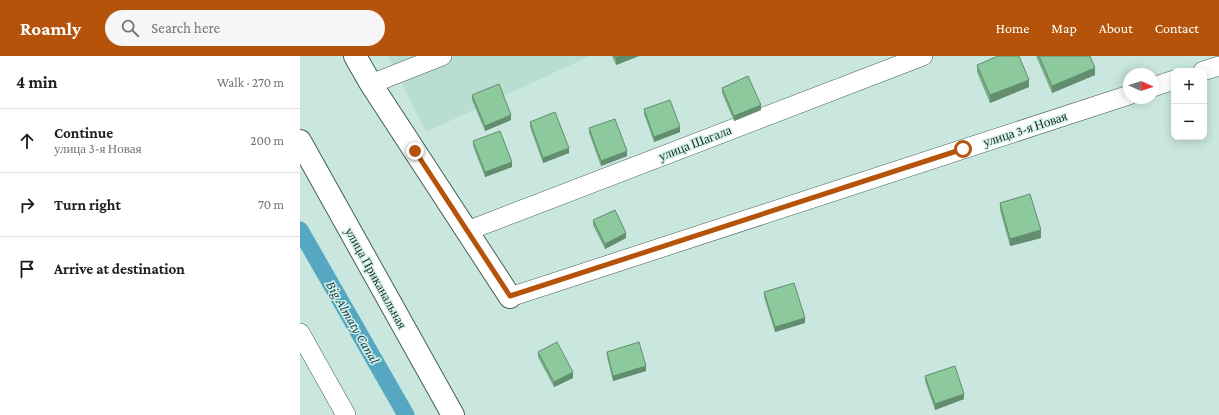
<!DOCTYPE html>
<meta charset="utf-8">
<style>
:root{--surface:#fff;--page:#f6f6f6;--text:#202124;--muted:#757577;--line:#e0e0e0;--accent:#b45309}
body{margin:0;font-family:"Crimson Pro",serif;background:var(--page);color:var(--text)}
.controls{position:absolute;right:12px;top:12px;display:grid;overflow:hidden;border-radius:8px;box-shadow:0 2px 10px #0003}
.controls button{width:36px;height:36px;display:grid;place-items:center;padding:0;border:0;border-bottom:1px solid var(--line);background:var(--surface);color:var(--text);font:20px sans-serif}
.compass{position:absolute;left:823px;top:12px;width:36px;height:36px;border-radius:50%;background:var(--surface);box-shadow:0 2px 10px #0003;rotate:93deg}
.stop{position:absolute;width:12px;height:12px;margin:-9px;border:3px solid #b45309;border-radius:50%;background:#fff}
.stop.end{background:#b45309;border-color:#fff;box-shadow:0 1px 4px #0008}
.list{margin:0;padding:0;list-style:none}
h2{display:flex;justify-content:space-between;align-items:center;height:52px;margin:0;padding:0 16px;font-size:17px}
h2 small{font-size:13px;font-weight:400;color:var(--muted)}
.list li{display:grid;grid-template-columns:26px 1fr auto;gap:12px;align-items:center;box-sizing:border-box;height:64px;padding:0 16px;border-top:1px solid var(--line)}
.list b{display:block;font-size:15px;white-space:nowrap}
.list p{margin:0;font-size:13px;white-space:nowrap;color:var(--muted)}
.list em{font-size:13px;font-style:normal;color:var(--muted)}
.icon{flex:none;width:22px;height:22px;fill:none;stroke:currentColor;stroke-width:2;stroke-linecap:round;stroke-linejoin:round}
.map{position:relative;flex:none;width:919px;height:359px;overflow:hidden}
header{display:flex;align-items:center;gap:24px;box-sizing:border-box;height:56px;padding:0 20px;background:var(--accent);color:#fff}
header strong{font-size:19px}
nav{display:flex;gap:22px;margin-inline-start:auto;font-size:14px}
.search{width:280px;height:36px;background:var(--page);display:flex;align-items:center;gap:10px;box-sizing:border-box;padding:0 14px;border-radius:22px;color:var(--muted);font-size:15px}
main{display:flex}
aside{flex:1;background:var(--surface)}
.map>svg:first-child{display:block}
.built{fill:#b8ded2}
.lines{fill:none;stroke-linecap:round;stroke-linejoin:round}
.canal{stroke:#56a7c2;stroke-width:17}
.minor-casing{stroke:#445e56;stroke-width:20}
.tertiary-casing{stroke:#445e56;stroke-width:24}
.secondary-casing{stroke:#445e56;stroke-width:24}
.minor{stroke:#fff;stroke-width:19}
.tertiary{stroke:#fff;stroke-width:22}
.secondary{stroke:#fff;stroke-width:22}
.wall{fill:#78ad87}
.shaded-wall{fill:#628d6e}
.building{fill:#8cc99d;stroke:#628d6e}
.route{stroke:#b45309;stroke-width:5}
.labels{text-anchor:middle;dominant-baseline:central;stroke-width:3;stroke-linejoin:round;paint-order:stroke}
.street-label{font-size:13px;fill:#1e2a26;stroke:#d6f4eb}
.water-label{font-size:14px;font-style:italic;fill:#204551;stroke:#d6f4eb}
</style>
<header>
<strong>Roamly</strong>
<div class="search"><svg class="icon" aria-label="search" viewBox="0 0 24 24"><circle cx="10" cy="10" r="6"/><path d="M15 15l6 6"/></svg>Search here</div>
<nav><a>Home</a><a>Map</a><a>About</a><a>Contact</a></nav>
</header>
<main>
<aside>
<h2>4 min<small>Walk · 270 m</small></h2>
<ul class="list">
<li><svg class="icon" aria-label="ahead" viewBox="0 0 24 24"><path d="M12 20V5M6 11l6-6 6 6"/></svg><div><b>Continue</b><p>улица 3-я Новая</p></div><em>200 m</em></li>
<li><svg class="icon" aria-label="right" viewBox="0 0 24 24"><path d="M7 20v-9h11M14 6l5 5-5 5"/></svg><div><b>Turn right</b></div><em>70 m</em></li>
<li><svg class="icon" aria-label="arrive" viewBox="0 0 24 24"><path d="M6 21V4h12l-3 4 3 4H6"/></svg><div><b>Arrive at destination</b></div></li>
</ul>
</aside>
<div class="map">
<svg width="919" height="359" viewBox="0 0 919 359">
<rect width="100%" height="100%" fill="#c9e7de"/>
<path class="built" d="M88 0H290L126 76Z"/>
<g class="lines">
<path class="canal" d="M0 174 106 359"/>
<g class="minor-casing">
<path id="minor" d="M903 15 919 10
M71 28 142 0
M853 31 874 24
M167 175 623 0
M210 241 829 39
M0 277 46 359"/>
</g>
<g class="tertiary-casing">
<path id="tertiary" d="M55 0 71 28 210 241"/>
</g>
<g class="secondary-casing">
<path id="secondary" d="M0 85 153 359"/>
</g>
<use href="#minor" class="minor"/>
<use href="#tertiary" class="tertiary"/>
<use href="#secondary" class="secondary"/>
</g>
<path class="wall" d="M312 0H339L316 9Z
M736 0H790L795 19 752 37Z
M677 9 729 31 690 47 677 16Z
M422 32 461 54 434 65 422 37Z
M172 39 211 64 185 75 172 44Z
M344 53 380 76 354 86 344 58Z
M230 66 269 97 243 107 230 71Z
M289 72 327 100 301 110 289 77Z
M173 85 212 111 185 121 173 90Z
M700 147 741 182 710 190 700 154Z
M293 164 326 182 305 193 293 169Z
M464 236 505 267 475 276 464 241Z
M238 296 273 322 254 331 238 301Z
M307 296 346 315 313 325 307 301Z
M625 320 664 343 635 354 625 325Z"/>
<path class="shaded-wall" d="M321 0H339L316 9V2Z
M795 12V19L752 37V30Z
M729 24V31L690 47V39Z
M461 49V54L434 65V60Z
M211 59V64L185 75V70Z
M380 71V76L354 86V81Z
M269 92V97L243 107V102Z
M327 95V100L301 110V105Z
M212 106V111L185 121V116Z
M741 174V182L710 190V183Z
M326 177V182L305 193V188Z
M505 262V267L475 276V271Z
M346 310V315L313 325V320Z
M273 316V322L254 331V326Z
M664 338V343L635 354V348Z"/>
<path class="building" d="M315 0H321L316 2Z
M698 0H719L729 24 690 39 677 9Z
M739 0H790L795 12 752 30Z
M448 20 461 49 434 60 422 32Z
M199 28 211 59 185 70 172 39Z
M370 44 380 71 354 81 344 53Z
M255 56 269 92 243 102 230 66Z
M315 63 327 95 301 105 289 72Z
M200 75 212 106 185 116 173 85Z
M730 138 741 174 710 183 700 147Z
M315 154 326 177 305 188 293 164Z
M494 227 505 262 475 271 464 236Z
M257 286 273 316 254 326 238 296Z
M339 286 346 310 313 320 307 296Z
M655 310 664 338 635 348 625 320Z"/>
<g class="lines">
<path class="route" d="M115 95 210 240 663 93"/>
</g>
<g class="labels">
<g class="street-label">
<text transform="translate(725 73) rotate(-18)">улица 3-я Новая</text>
<text transform="translate(395 87) rotate(-21)">улица Шагала</text>
<text transform="translate(76 222) rotate(61)">улица Приканальная</text>
</g>
<g class="water-label">
<text transform="translate(53 266) rotate(60)">Big Almaty Canal</text>
</g>
</g>
</svg>
<div class="controls">
<button>+</button>
<button>−</button>
</div>
<svg class="compass" viewBox="-18 -18 36 36"><path d="M0-13l5 13h-10z" fill="#e53935"/><path d="M0 13l5-13h-10z" fill="#757577"/></svg>
<div class="stop" style="left:663px;top:93px"></div>
<div class="stop end" style="left:115px;top:95px"></div>
</div>
</main>
